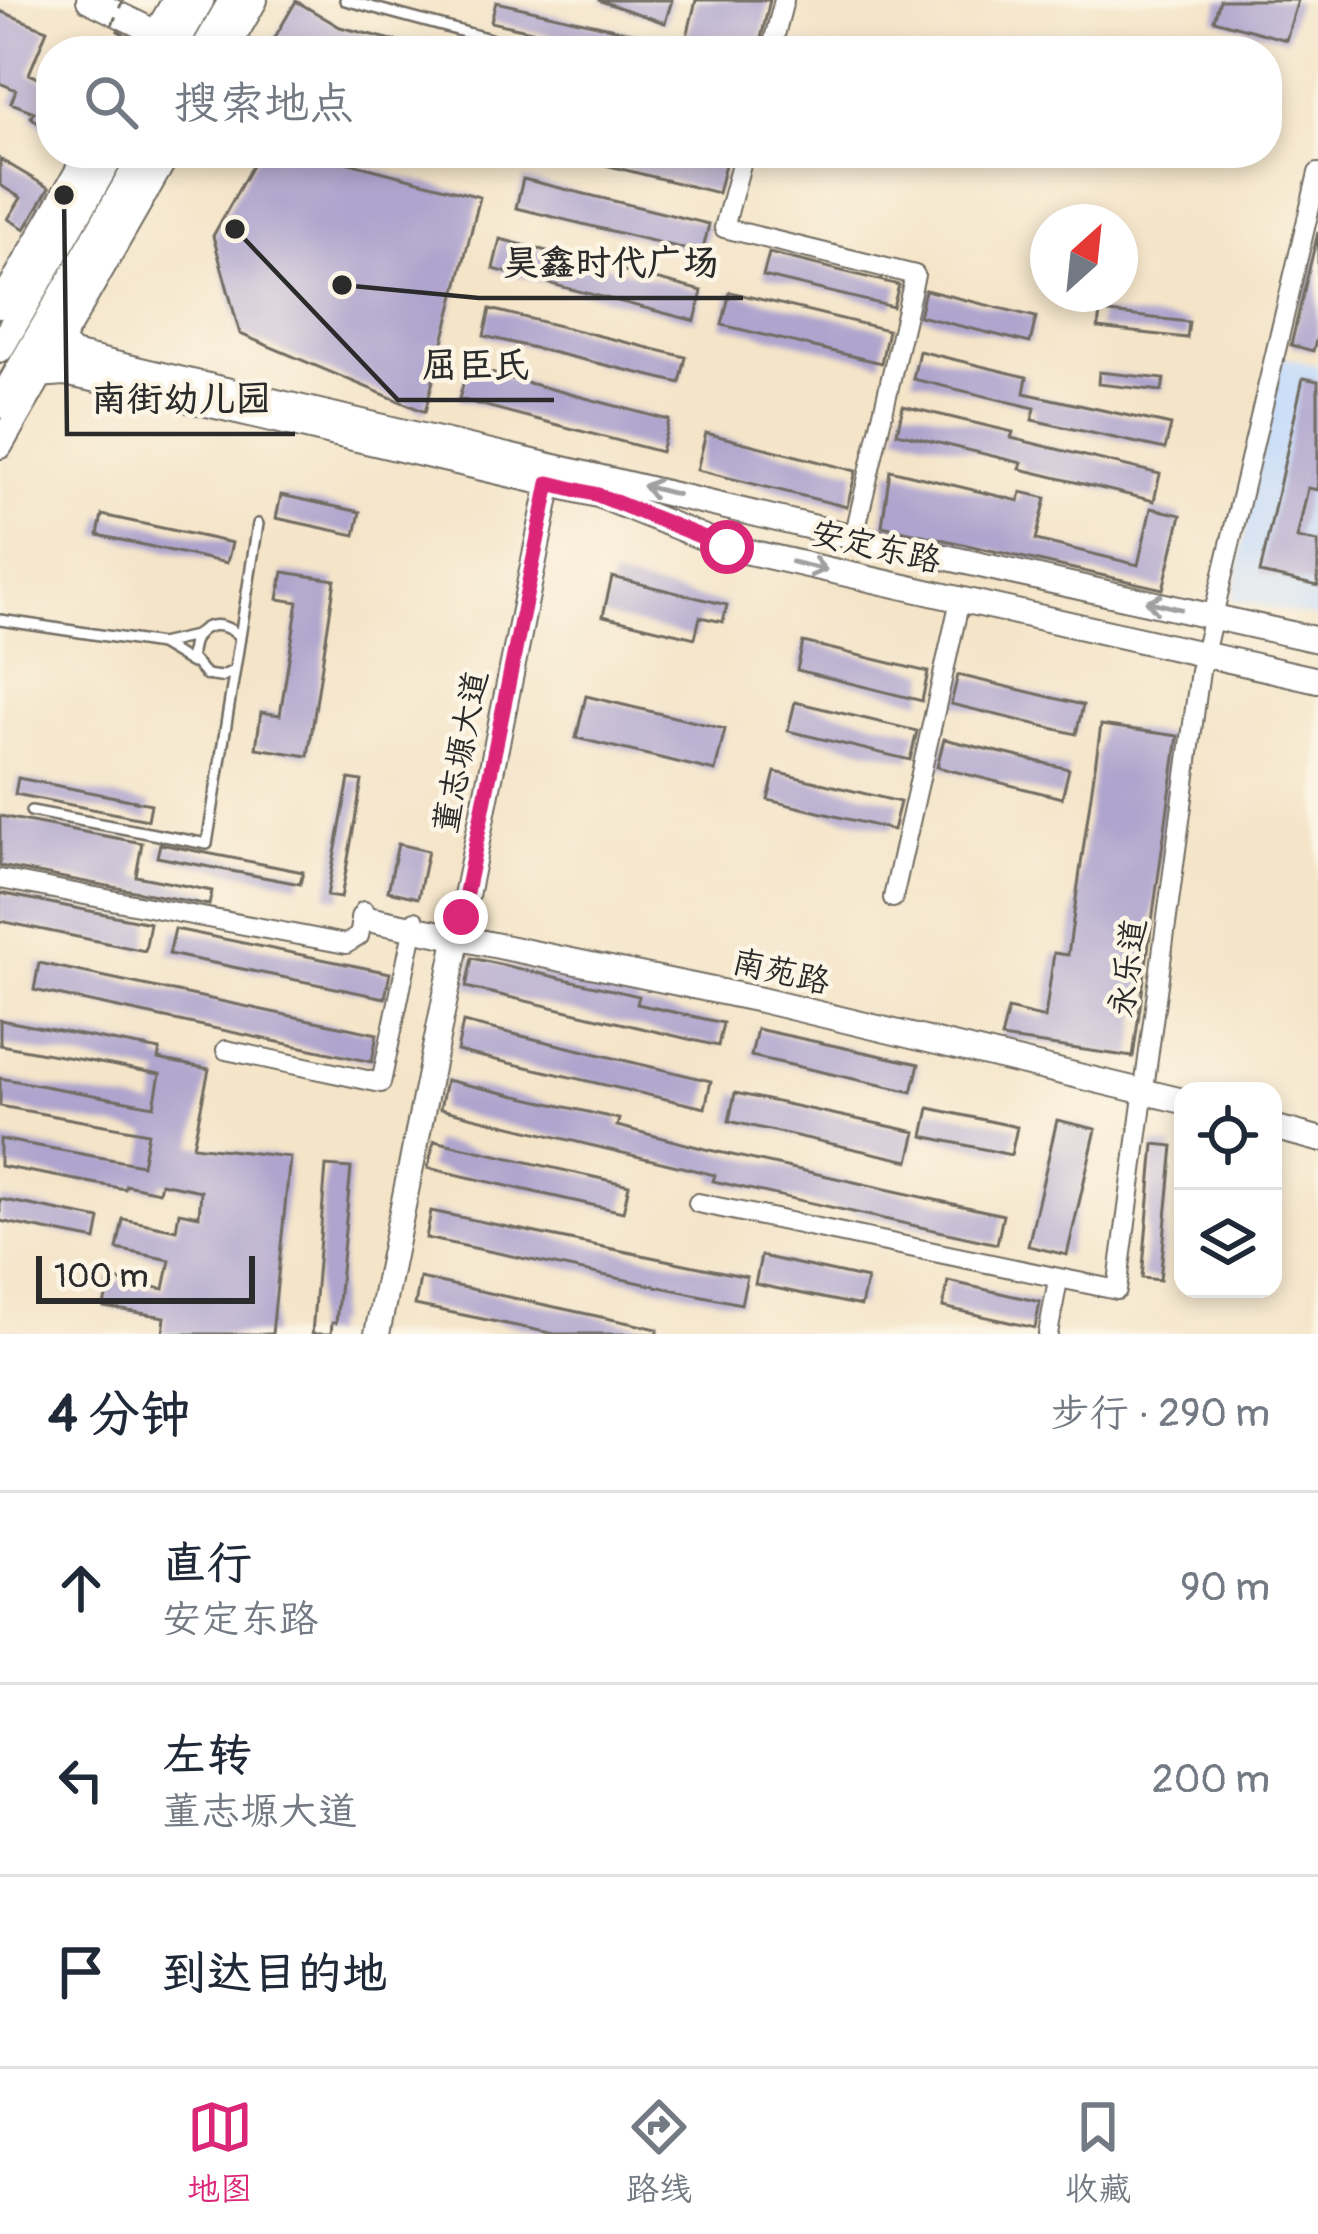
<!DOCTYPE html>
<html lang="zh">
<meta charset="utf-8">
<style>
:root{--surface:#fff;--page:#f6f6f7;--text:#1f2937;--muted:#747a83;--line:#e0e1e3;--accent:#db2777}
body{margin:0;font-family:Pangolin,"LXGW WenKai TC",sans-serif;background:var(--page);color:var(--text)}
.controls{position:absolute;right:36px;bottom:36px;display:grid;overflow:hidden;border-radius:24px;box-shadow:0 6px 18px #0003}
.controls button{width:108px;height:108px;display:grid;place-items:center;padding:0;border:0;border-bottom:3px solid var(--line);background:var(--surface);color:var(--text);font:60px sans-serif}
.compass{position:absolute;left:1030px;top:204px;width:108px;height:108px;border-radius:50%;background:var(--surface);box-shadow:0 6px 18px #0003;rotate:27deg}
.scale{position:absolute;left:36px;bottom:30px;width:219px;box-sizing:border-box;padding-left:12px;border:6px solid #2b2b2b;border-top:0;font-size:33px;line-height:42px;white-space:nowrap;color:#2b2b2b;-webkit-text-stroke:9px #fcf5e5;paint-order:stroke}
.stop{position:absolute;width:36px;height:36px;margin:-27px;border:9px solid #db2777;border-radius:50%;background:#fff}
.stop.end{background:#db2777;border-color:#fff;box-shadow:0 3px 12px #0008}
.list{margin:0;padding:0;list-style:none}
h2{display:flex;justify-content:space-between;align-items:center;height:156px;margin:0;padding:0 48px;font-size:51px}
h2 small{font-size:39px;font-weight:400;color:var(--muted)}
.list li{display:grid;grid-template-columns:78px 1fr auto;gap:36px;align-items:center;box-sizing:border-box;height:192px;padding:0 48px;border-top:3px solid var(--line)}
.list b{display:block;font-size:45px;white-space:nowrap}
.list p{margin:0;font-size:39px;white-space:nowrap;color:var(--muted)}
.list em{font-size:39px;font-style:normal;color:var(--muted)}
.icon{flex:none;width:66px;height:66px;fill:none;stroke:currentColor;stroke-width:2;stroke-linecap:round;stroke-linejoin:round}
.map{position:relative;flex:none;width:1318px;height:1334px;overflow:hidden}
.search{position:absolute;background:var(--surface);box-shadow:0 6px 18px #0003;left:36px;right:36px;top:36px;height:132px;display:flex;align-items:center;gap:30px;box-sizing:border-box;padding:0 42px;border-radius:48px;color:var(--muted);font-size:45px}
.sheet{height:732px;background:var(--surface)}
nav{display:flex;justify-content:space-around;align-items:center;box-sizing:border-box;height:168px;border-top:3px solid var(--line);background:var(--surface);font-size:33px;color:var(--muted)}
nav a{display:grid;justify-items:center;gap:6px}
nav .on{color:var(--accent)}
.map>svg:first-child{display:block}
.built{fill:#c8ddf9}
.building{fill:#aea4cd}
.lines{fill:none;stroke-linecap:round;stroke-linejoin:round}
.lane-casing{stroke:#716c62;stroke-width:14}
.street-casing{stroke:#716c62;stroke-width:22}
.secondary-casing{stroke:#716c62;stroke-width:28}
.primary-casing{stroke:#716c62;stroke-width:32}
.lane{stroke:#fff;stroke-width:9}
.street{stroke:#fff;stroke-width:18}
.secondary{stroke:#fff;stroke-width:24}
.primary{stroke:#fff;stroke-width:27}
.path-bridge{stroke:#716c62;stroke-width:3;stroke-dasharray:9 9;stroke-linecap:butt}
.oneway{stroke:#a0a0a0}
.route{stroke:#db2777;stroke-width:15}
.labels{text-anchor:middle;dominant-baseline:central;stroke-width:9;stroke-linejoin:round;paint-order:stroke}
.street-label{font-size:33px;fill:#2b2b2b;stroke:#fcf5e5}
.leader{fill:none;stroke:#2b2b2b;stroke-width:4.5}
.callout-dot{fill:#2b2b2b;stroke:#fcf5e5;stroke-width:4.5}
.callout-label{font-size:36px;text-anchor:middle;font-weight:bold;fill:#2b2b2b;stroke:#fcf5e5;stroke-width:9;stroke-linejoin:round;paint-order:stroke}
</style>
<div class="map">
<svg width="1318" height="1334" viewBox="0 0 1318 1334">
<rect width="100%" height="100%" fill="#fcf5e5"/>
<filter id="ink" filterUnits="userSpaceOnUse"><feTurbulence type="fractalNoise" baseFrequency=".00833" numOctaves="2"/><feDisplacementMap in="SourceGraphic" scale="24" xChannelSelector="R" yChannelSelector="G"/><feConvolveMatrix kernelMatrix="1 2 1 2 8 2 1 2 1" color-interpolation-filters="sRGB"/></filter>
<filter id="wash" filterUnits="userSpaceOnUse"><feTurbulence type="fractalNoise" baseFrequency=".004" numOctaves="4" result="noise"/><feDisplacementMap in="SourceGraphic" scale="48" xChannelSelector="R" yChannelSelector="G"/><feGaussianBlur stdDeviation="2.7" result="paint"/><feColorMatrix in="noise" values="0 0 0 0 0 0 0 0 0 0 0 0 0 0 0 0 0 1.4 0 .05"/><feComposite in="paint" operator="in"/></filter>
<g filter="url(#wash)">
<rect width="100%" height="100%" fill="#f4e4c8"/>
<path class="built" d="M1280 356 1318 366V618L1232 600Z"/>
<g id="blocks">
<path class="building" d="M598 0H672L665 23Z
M696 0H770L758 51H621L491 22 496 2 685 45Z
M1220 0H1298L1286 40 1214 20Z
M296 1 340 27 421 47 420 51H267Z
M0 11 47 30 29 74 51 83V134L31 117 34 112 11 103 16 90 0 83Z
M259 153H311L480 197 425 412 240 334 213 236Z
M574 153H680L725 164 718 193 573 157Z
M0 159 49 188 25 229 8 219 21 198 0 185Z
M523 179 709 224 702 253 516 208Z
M1318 232V334L1313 351 1291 345Z
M500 239 702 291 695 321 493 269Z
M769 253 899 285 893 307 763 276Z
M925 290 1036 317 1030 343 919 316Z
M730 292 888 330 881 363 722 325Z
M490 309 686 357 680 383 484 336Z
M1100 312 1189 322 1187 338 1098 328Z
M919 351 1027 377 1024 393 1171 425 1165 449 1032 420 1035 408 913 379Z
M468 367 669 420 661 452 459 399Z
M1099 372 1164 379 1162 391 1098 384Z
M1303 378 1318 381V490L1308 488 1297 538 1318 542V586L1260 573Z
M903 406 1013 432 1011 438 1160 474 1154 501 1020 469 1022 463 897 433Z
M706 433 856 471 847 507 697 470Z
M890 470 1019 501 1021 492 1046 498 1036 540 1138 565 1151 508 1181 515 1163 589 882 526Z
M281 495 360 512 355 535 276 518Z
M102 515 232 543 227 563 98 535Z
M283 572 335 580 308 756 256 748 261 712 280 715 298 602 278 599Z
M612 577 727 605 723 622 700 617 695 638 603 616Z
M803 642 928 672 922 701 797 670Z
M958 675 1083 705 1076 734 951 704Z
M586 696 725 729 715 771 576 738Z
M795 702 917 731 910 760 788 731Z
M1101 725 1178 736 1133 1057 1001 1038 1008 1009 1045 1018 1054 953 1068 955Z
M944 739 1069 769 1062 798 937 767Z
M775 772 900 802 893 830 768 800Z
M18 778 151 804 148 820 15 794Z
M349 779 362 781 341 898 327 896Z
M0 816 142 843 136 876 212 891 209 905 0 866Z
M160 844 303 872 300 884 157 857Z
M398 844 428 851 418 898 388 891Z
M0 893 150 923 145 951 0 921Z
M175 929 390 973 385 998 169 954Z
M472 958 639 996 637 1004 723 1023 718 1046 466 987Z
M39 963 377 1034 372 1062 34 990Z
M0 1020 160 1050 158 1059 209 1069 193 1146 290 1157 272 1334H163L165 1317 104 1307 109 1279 164 1289 170 1260 117 1249 123 1219 176 1230 179 1212 199 1216 201 1191 161 1183 159 1192 126 1185 125 1189 0 1166V1139L142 1165 148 1133 0 1106V1078L154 1106 160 1074 0 1045Z
M463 1022 711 1081 705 1108 457 1051Z
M757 1029 919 1064 912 1092 751 1056Z
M446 1080 619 1119 617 1126 705 1149 1003 1215 997 1244 713 1181 715 1175 440 1109Z
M735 1093 916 1132 909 1161 729 1121Z
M929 1108 1017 1127 1011 1155 923 1136Z
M1057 1120 1096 1129 1067 1255 1028 1246Z
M434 1141 629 1185 623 1212 428 1168Z
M1154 1144 1173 1146 1160 1280 1142 1278Z
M326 1166 351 1168 336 1323H332L331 1334H312Z
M0 1199 100 1219 96 1240 0 1221Z
M431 1211 747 1277 741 1304 426 1238Z
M761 1256 867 1279 861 1306 755 1284Z
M420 1278 657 1329V1334H555L415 1305Z
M948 1281 1040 1302 1035 1328 943 1307Z"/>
</g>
</g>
<g filter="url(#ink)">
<use href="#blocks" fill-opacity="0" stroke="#716c62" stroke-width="3"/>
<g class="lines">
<g class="lane-casing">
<path id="lane" d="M345 0 490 39
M432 153 435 154
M0 620 160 644 195 636
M160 644 192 663
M234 671 220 677 206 675 191 658C190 626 218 615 240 637
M31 811 207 844 258 524"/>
</g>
<g class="street-casing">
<path id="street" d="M771 51 784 0
M744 153 724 228 915 275 854 537
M0 879 346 944 359 936 364 911
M893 898 960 600
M226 1050 381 1083 415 921
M698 1203 1117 1290 1200 671 1318 173
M1048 1334 1058 1280"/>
</g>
<g class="secondary-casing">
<path id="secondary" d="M89 0 189 49
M146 51 175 0
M226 51 255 0
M59 303V340L72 354 854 537 1318 640
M0 306 88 153
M8 390 38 375 65 373 207 404 598 495 727 547 1318 680
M0 446 168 153
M363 918 761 1000 1183 1101
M1273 1127 1318 1139
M377 1334 553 467"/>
</g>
<g class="primary-casing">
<path id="primary" d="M171 51 200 0
M204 51 233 0
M0 348 112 153
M0 404 145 153"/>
</g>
<use href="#lane" class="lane"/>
<use href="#street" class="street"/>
<use href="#secondary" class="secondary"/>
<use href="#primary" class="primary"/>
<path class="path-bridge" d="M123 0 111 27 153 51"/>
</g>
<defs><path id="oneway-shaft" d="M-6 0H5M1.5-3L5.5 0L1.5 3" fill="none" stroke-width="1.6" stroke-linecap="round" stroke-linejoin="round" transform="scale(3)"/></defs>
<g class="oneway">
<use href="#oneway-shaft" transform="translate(660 490) rotate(-166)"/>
<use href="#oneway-shaft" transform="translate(809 566) rotate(13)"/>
<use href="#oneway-shaft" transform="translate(1163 605) rotate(-167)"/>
</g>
</g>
<g class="lines" filter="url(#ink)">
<path class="route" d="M461 917 549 483 598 495 727 547"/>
</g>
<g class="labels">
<g class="street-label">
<text transform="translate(876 547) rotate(13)">安定东路</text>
<text transform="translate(461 752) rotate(-79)">董志塬大道</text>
<text transform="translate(1128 968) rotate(-82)">永乐道</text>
<text transform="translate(781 972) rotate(13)">南苑路</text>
</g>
</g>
<path class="leader" d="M342 285L479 298H743M235 229L398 400H554M64 195L67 434H295"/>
<g class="callout-dot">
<circle cx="342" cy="285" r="12"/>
<circle cx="235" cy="229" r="12"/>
<circle cx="64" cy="195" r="12"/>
</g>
<g class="callout-label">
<text x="611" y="275">昊鑫时代广场</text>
<text x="476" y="377">屈臣氏</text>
<text x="181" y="411">南街幼儿园</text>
</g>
</svg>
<div class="controls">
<button><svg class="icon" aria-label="locate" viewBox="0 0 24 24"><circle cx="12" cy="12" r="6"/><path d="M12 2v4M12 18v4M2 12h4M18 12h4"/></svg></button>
<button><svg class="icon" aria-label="layers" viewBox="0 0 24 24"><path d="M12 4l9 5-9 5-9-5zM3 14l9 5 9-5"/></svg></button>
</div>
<svg class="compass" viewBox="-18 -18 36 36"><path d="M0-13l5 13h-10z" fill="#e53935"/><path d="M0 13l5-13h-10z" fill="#747a83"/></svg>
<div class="scale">100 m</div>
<div class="stop" style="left:727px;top:547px"></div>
<div class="stop end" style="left:461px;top:917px"></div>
<div class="search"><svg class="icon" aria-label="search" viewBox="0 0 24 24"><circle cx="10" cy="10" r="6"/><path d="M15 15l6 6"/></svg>搜索地点</div>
</div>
<section class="sheet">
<h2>4 分钟<small>步行 · 290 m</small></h2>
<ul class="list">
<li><svg class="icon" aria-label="ahead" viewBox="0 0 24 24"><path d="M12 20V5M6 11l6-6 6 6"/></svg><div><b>直行</b><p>安定东路</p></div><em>90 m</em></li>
<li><svg class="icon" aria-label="left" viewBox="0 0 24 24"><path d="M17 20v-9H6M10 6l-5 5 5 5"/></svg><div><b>左转</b><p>董志塬大道</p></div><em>200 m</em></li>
<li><svg class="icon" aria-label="arrive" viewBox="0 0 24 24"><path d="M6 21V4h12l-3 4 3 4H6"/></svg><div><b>到达目的地</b></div></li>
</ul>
</section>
<nav>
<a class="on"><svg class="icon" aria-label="map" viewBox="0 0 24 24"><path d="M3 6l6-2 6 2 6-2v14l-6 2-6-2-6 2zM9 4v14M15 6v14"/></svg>地图</a>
<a><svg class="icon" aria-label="directions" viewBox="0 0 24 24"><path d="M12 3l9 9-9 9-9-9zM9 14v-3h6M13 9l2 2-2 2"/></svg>路线</a>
<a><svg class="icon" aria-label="saved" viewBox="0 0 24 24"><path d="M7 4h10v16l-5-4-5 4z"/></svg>收藏</a>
</nav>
